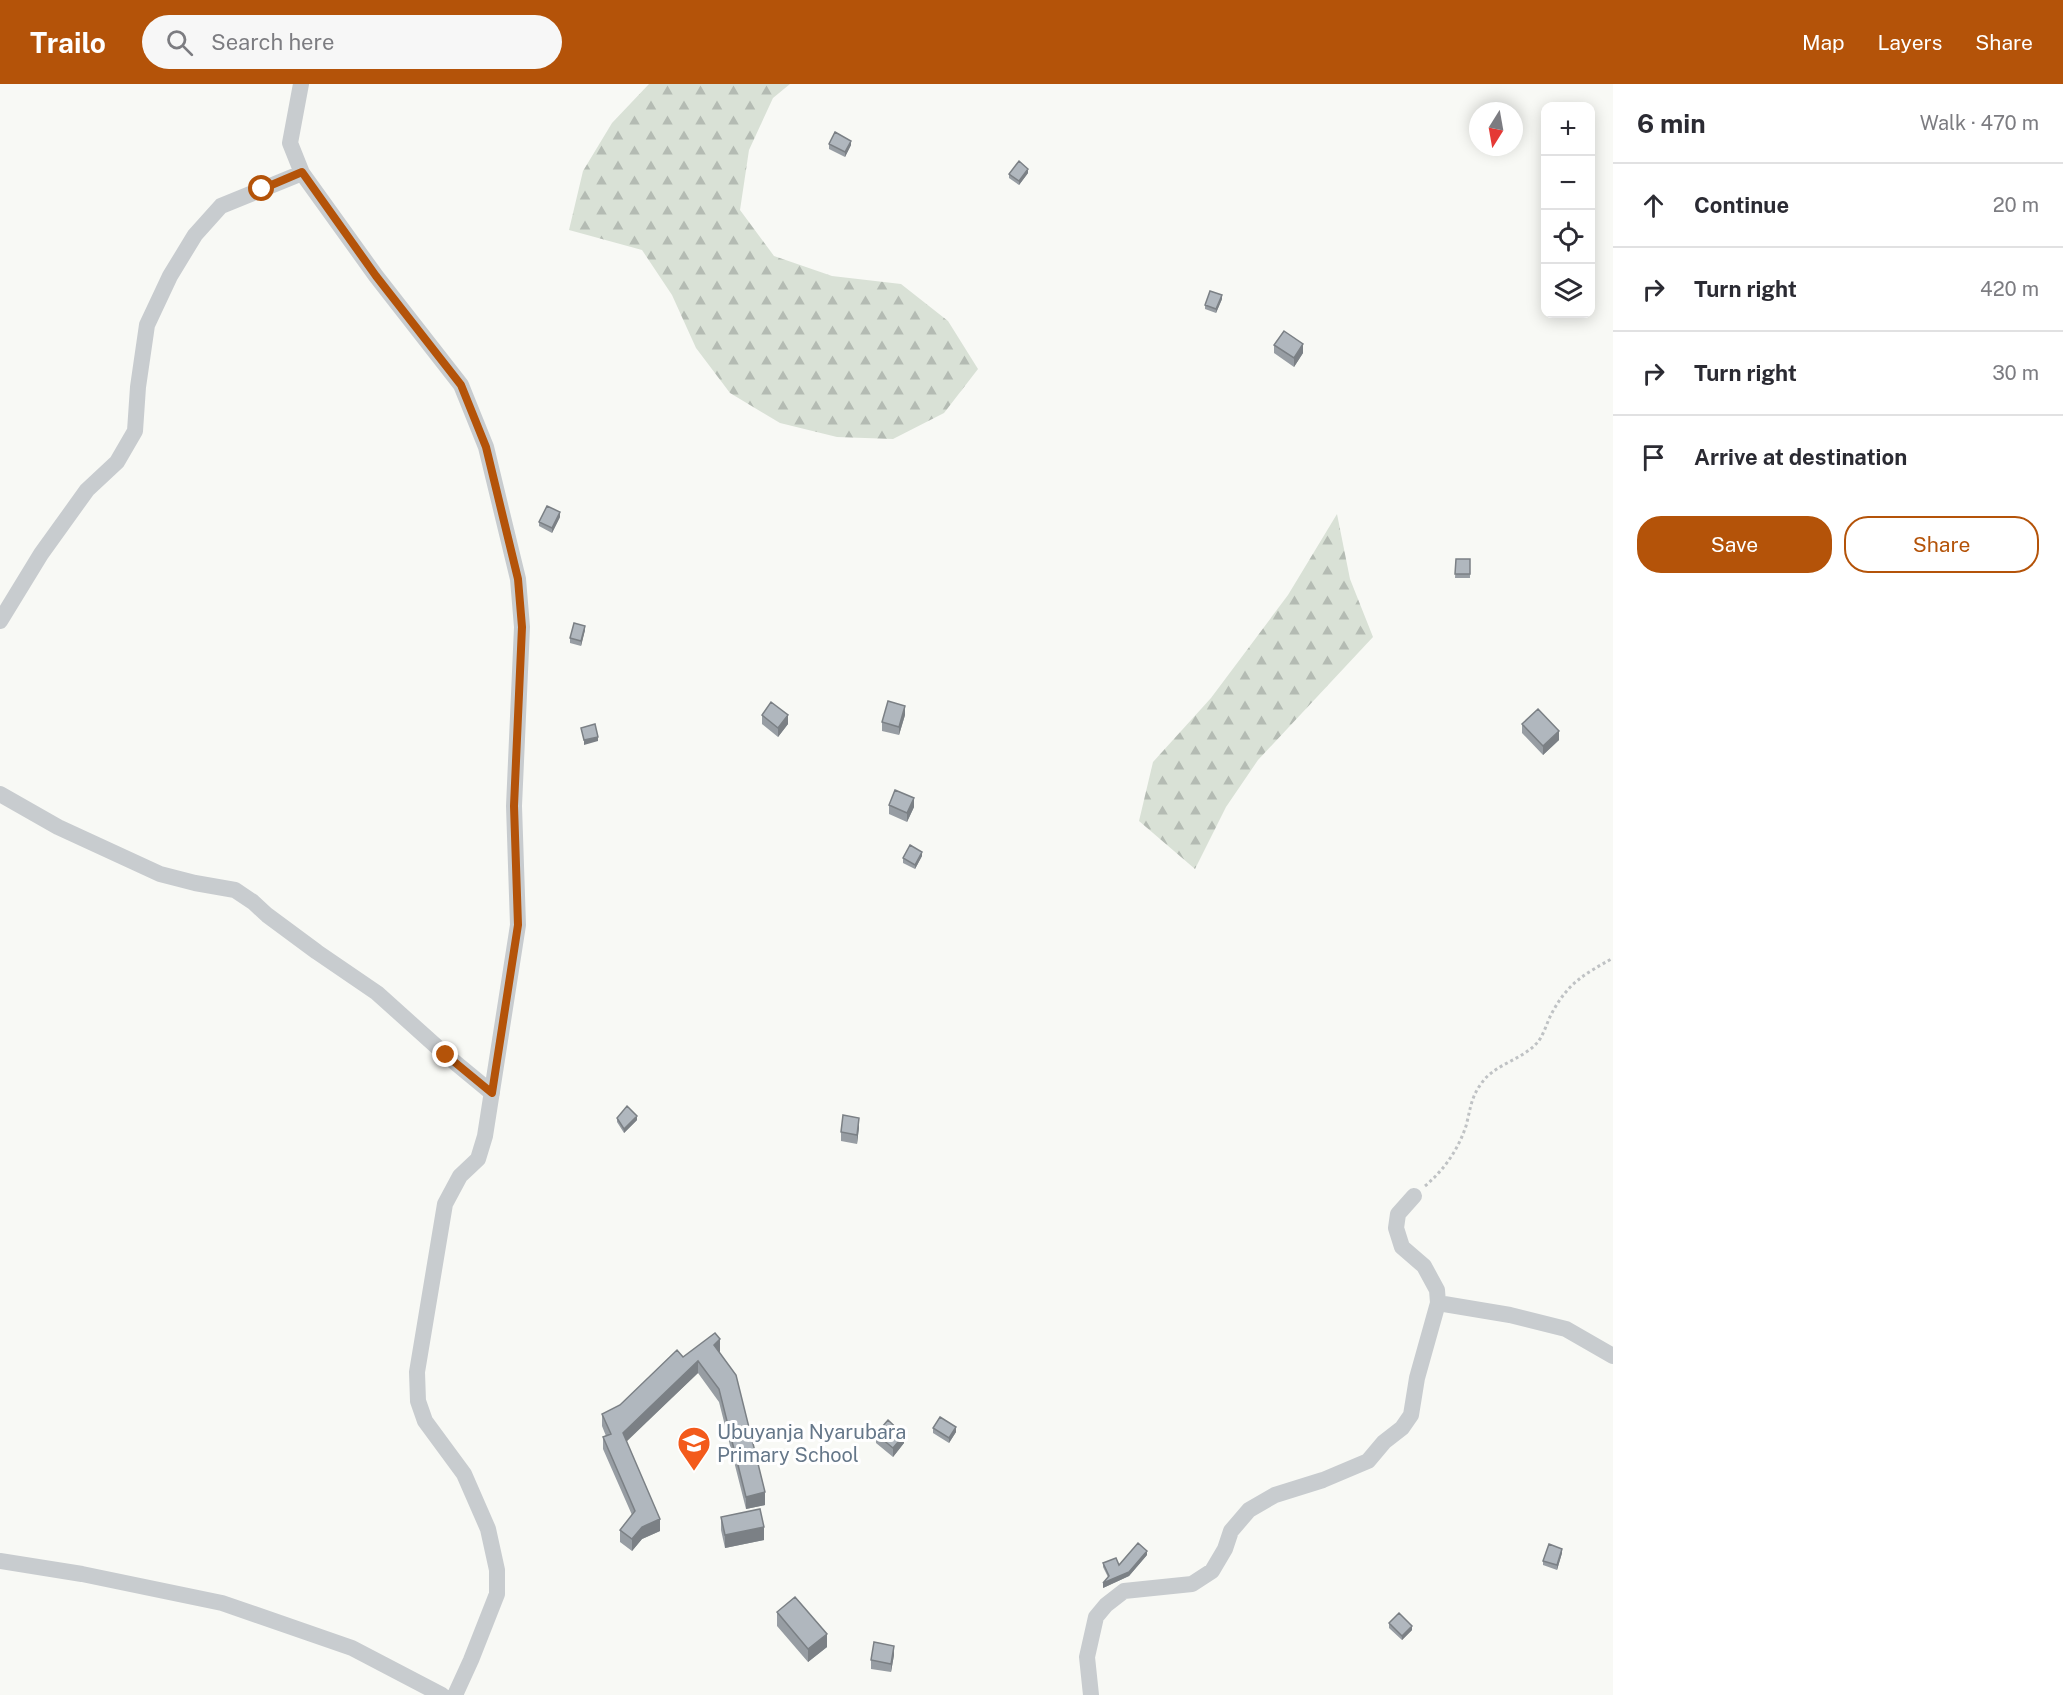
<!DOCTYPE html>
<meta charset="utf-8">
<style>
:root{--surface:#fff;--page:#f7f7f7;--text:#2b2b33;--muted:#7c7c81;--line:#e1e1e2;--accent:#b45309}
body{margin:0;font-family:"Public Sans",sans-serif;background:var(--page);color:var(--text)}
.controls{position:absolute;right:18px;top:18px;display:grid;overflow:hidden;border-radius:12px;box-shadow:0 3px 15px #0003}
.controls button{width:54px;height:54px;display:grid;place-items:center;padding:0;border:0;border-bottom:2px solid var(--line);background:var(--surface);color:var(--text);font:30px sans-serif}
.compass{position:absolute;left:1469px;top:18px;width:54px;height:54px;border-radius:50%;background:var(--surface);box-shadow:0 3px 15px #0003;rotate:191deg}
.stop{position:absolute;width:18px;height:18px;margin:-14px;border:4px solid #b45309;border-radius:50%;background:#fff}
.stop.end{background:#b45309;border-color:#fff;box-shadow:0 2px 6px #0008}
.list{margin:0;padding:0;list-style:none}
h2{display:flex;justify-content:space-between;align-items:center;height:78px;margin:0;padding:0 24px;font-size:26px}
h2 small{font-size:20px;font-weight:400;color:var(--muted)}
.list li{display:grid;grid-template-columns:39px 1fr auto;gap:18px;align-items:center;box-sizing:border-box;height:84px;padding:0 24px;border-top:2px solid var(--line)}
.list b{display:block;font-size:22px;white-space:nowrap}
.list em{font-size:20px;font-style:normal;color:var(--muted)}
.actions{display:flex;gap:12px;padding:18px 24px}
.actions a{flex:1;padding:14px 0;border:2px solid var(--accent);border-radius:24px;text-align:center;font-size:21px;color:var(--accent)}
.actions .main{background:var(--accent);color:#fff}
.icon{flex:none;width:33px;height:33px;fill:none;stroke:currentColor;stroke-width:2;stroke-linecap:round;stroke-linejoin:round}
.map{position:relative;flex:none;width:1613px;height:1611px;overflow:hidden}
header{display:flex;align-items:center;gap:36px;box-sizing:border-box;height:84px;padding:0 30px;background:var(--accent);color:#fff}
header strong{font-size:28px}
nav{display:flex;gap:33px;margin-inline-start:auto;font-size:21px}
.search{width:420px;height:54px;background:var(--page);display:flex;align-items:center;gap:15px;box-sizing:border-box;padding:0 21px;border-radius:33px;color:var(--muted);font-size:22px}
main{display:flex}
aside{flex:1;background:var(--surface)}
.map>svg:first-child{display:block}
.forest{fill:url(#forest-firs)}
.lines{fill:none;stroke-linecap:round;stroke-linejoin:round}
.path{stroke:#bfc2c4;stroke-width:3;stroke-dasharray:3 3;stroke-linecap:butt}
.minor{stroke:#c8cccf;stroke-width:16}
.wall{fill:#979da3}
.shaded-wall{fill:#7b8085}
.building{fill:#b0b7be;stroke:#7b8085;stroke-width:1.5}
.route{stroke:#b45309;stroke-width:8}
.labels{text-anchor:middle;dominant-baseline:central;stroke-width:6;stroke-linejoin:round;paint-order:stroke}
.poi-label{font-size:20px;fill:#657789;stroke:#fff;text-anchor:start}
</style>
<header>
<strong>Trailo</strong>
<div class="search"><svg class="icon" aria-label="search" viewBox="0 0 24 24"><circle cx="10" cy="10" r="6"/><path d="M15 15l6 6"/></svg>Search here</div>
<nav><a>Map</a><a>Layers</a><a>Share</a></nav>
</header>
<main>
<div class="map">
<svg width="1613" height="1611" viewBox="0 0 1613 1611">
<defs>
<pattern id="forest-firs" width="22" height="20" patternUnits="userSpaceOnUse" patternTransform="scale(1.5)"><rect width="22" height="20" fill="#d9e1d6"/><path d="M5 1l3.5 6h-7zM16 11l3.5 6h-7z" fill="#b4bbb3"/></pattern>
</defs>
<rect width="100%" height="100%" fill="#f8f9f5"/>
<path class="forest" d="M649 0H790L773 14 749 66 740 126 774 172 832 192 901 200 948 237 978 285 944 329 893 355 837 353 780 339 730 309 696 264 672 211 642 166 569 146 583 87 612 39Z
M1337 430 1350 495 1373 553 1258 676 1226 723 1195 785 1139 737 1153 678 1211 614 1288 511Z"/>
<g class="lines">
<path class="path" d="M1425 1102C1444 1086 1458 1066 1466 1042 1470 1027 1471 1013 1481 1000 1493 981 1521 976 1536 960 1544 952 1547 937 1553 927 1569 898 1585 890 1613 874"/>
<path class="minor" d="M301 0 290 59 302 89 376 192 461 301 486 363 518 495 522 543 514 722 518 841 485 1052 478 1075 460 1092 445 1120 417 1288 418 1317 425 1337 464 1390 488 1445 497 1486V1510L471 1576 455 1611
M0 537 41 470 87 406 117 378 135 347 138 303 147 241 170 192 195 151 221 122 302 89
M0 710 58 743 160 790 195 799 235 806 253 818 267 831 317 868 377 909 446 971 492 1009
M1438 1219 1510 1231 1566 1245 1613 1272
M0 1477 82 1490 222 1519 352 1564 442 1611
M1091 1611 1087 1573 1096 1533 1106 1521 1124 1507 1192 1500 1212 1487 1225 1465 1231 1447 1249 1426 1275 1411 1323 1396 1368 1377 1384 1358 1402 1344 1411 1331 1417 1294 1438 1219 1437 1206 1424 1182 1402 1163 1396 1144 1398 1130 1414 1112"/>
</g>
<path class="wall" d="M829 60 851 61 845 73 829 65Z
M1028 89 1019 101 1009 94V90Z
M1222 215 1216 229 1205 225V221Z
M1274 261 1303 269 1294 283 1274 269Z
M560 433 552 449 539 442V438Z
M1456 475H1470V494H1455Z
M585 546 581 562 570 559V554Z
M762 631 788 640 778 653 762 640Z
M905 631 899 651 882 647V638Z
M1522 640 1559 656 1543 671 1522 649Z
M889 721 914 723 907 738 889 730Z
M922 772 915 785 903 779V774Z
M617 1034 637 1036 624 1049 617 1038Z
M859 1043 857 1060 841 1057V1048Z
M719 1268 765 1421 746 1425 719 1318 698 1289 626 1357 660 1447 642 1455 632 1467 620 1458V1446L632 1431 603 1365V1353L606 1352 602 1342V1330L620 1321 683 1273 720 1268Z
M933 1344 956 1348 949 1359 933 1349Z
M876 1350 904 1359 893 1373 876 1359Z
M721 1433 764 1456 725 1464 721 1446Z
M1562 1469 1557 1486 1543 1481V1477Z
M1147 1471 1129 1492 1103 1504 1108 1493 1103 1483V1479L1119 1481Z
M777 1528 827 1563 808 1578 777 1542Z
M1389 1539 1412 1546 1402 1556 1389 1544Z
M894 1571 891 1588 871 1585V1576Z"/>
<path class="shaded-wall" d="M851 57V61L845 73V68Z
M1028 85V89L1019 101V97Z
M1222 211V215L1216 229V225Z
M1303 260V269L1294 283V274Z
M560 428V433L552 449V444Z
M585 542V546L581 562V557Z
M905 622V631L899 651V643Z
M788 631V640L778 653V644Z
M1559 647V656L1543 671V662Z
M598 653V657L584 661V656Z
M914 714V723L907 738V729Z
M922 768V772L915 785V781Z
M637 1032V1036L624 1049V1045Z
M859 1034V1043L857 1060V1051Z
M720 1255V1268L714 1274V1261Z
M698 1277V1289L623 1361V1349Z
M956 1343V1348L949 1359V1354Z
M904 1351V1359L893 1373V1364Z
M765 1408V1421L746 1425V1413Z
M660 1435V1447L642 1455 632 1467V1455L642 1443Z
M764 1443V1456L725 1464V1451Z
M1562 1465V1469L1557 1486V1481Z
M1147 1467V1471L1129 1492 1103 1504V1499Z
M1412 1542V1546L1402 1556V1552Z
M827 1550V1563L808 1578V1565Z
M894 1562V1571L891 1588V1580Z"/>
<path class="building" d="M835 48 851 57 845 68 829 60Z
M1019 77 1028 85 1019 97 1009 90Z
M1210 207 1222 211 1216 225 1205 221Z
M1284 247 1303 260 1294 274 1274 261Z
M547 422 560 428 552 444 539 438Z
M1456 475H1470V490H1455Z
M574 539 585 542 581 557 570 554Z
M888 617 905 622 899 643 882 638Z
M771 618 788 631 778 644 762 631Z
M1538 625 1559 647 1543 662 1522 640Z
M595 640 598 653 584 656 581 644Z
M895 706 914 714 907 729 889 721Z
M910 761 922 768 915 781 903 774Z
M627 1022 637 1032 624 1045 617 1034Z
M843 1031 859 1034 857 1051 841 1048Z
M715 1249 720 1255 714 1261 736 1291 765 1408 746 1413 719 1305 698 1277 623 1349 660 1435 642 1443 632 1455 620 1446 635 1427 603 1353 611 1350 602 1330 620 1321 677 1266 683 1273Z
M940 1333 956 1343 949 1354 933 1344Z
M888 1336 904 1351 893 1364 876 1350Z
M760 1425 764 1443 725 1451 721 1433Z
M1138 1459 1147 1467 1129 1488 1103 1499 1109 1492 1103 1479 1116 1474 1119 1481Z
M1549 1460 1562 1465 1557 1481 1543 1477Z
M795 1513 827 1550 808 1565 777 1528Z
M1399 1529 1412 1542 1402 1552 1389 1539Z
M874 1558 894 1562 891 1580 871 1576Z"/>
<g class="lines">
<path class="route" d="M262 105 302 88 376 192 461 301 486 363 518 495 522 543 514 722 518 841 492 1009 446 971"/>
</g>
<defs>
<g id="school-pin" transform="scale(1.725)"><path d="M0 17L-7.5 6A9.5 9.5 0 1 1 7.5 6Z" fill="#f35a1b" stroke="#fff"/><path d="M0-5L7-2L0 1L-7-2ZM-4 1L0 2.5L4 1V4Q0 6-4 4Z" fill="#fff"/></g>
</defs>
<g fill-rule="evenodd">
<use href="#school-pin" x="694" y="1359"/>
</g>
<g class="labels">
<g class="poi-label">
<text x="717" y="1348">Ubuyanja Nyarubara<tspan x="717" dy="23">Primary School</tspan></text>
</g>
</g>
</svg>
<div class="controls">
<button>+</button>
<button>−</button>
<button><svg class="icon" aria-label="locate" viewBox="0 0 24 24"><circle cx="12" cy="12" r="6"/><path d="M12 2v4M12 18v4M2 12h4M18 12h4"/></svg></button>
<button><svg class="icon" aria-label="layers" viewBox="0 0 24 24"><path d="M12 4l9 5-9 5-9-5zM3 14l9 5 9-5"/></svg></button>
</div>
<svg class="compass" viewBox="-18 -18 36 36"><path d="M0-13l5 13h-10z" fill="#e53935"/><path d="M0 13l5-13h-10z" fill="#7c7c81"/></svg>
<div class="stop" style="left:262px;top:105px"></div>
<div class="stop end" style="left:446px;top:971px"></div>
</div>
<aside>
<h2>6 min<small>Walk · 470 m</small></h2>
<ul class="list">
<li><svg class="icon" aria-label="ahead" viewBox="0 0 24 24"><path d="M12 20V5M6 11l6-6 6 6"/></svg><div><b>Continue</b></div><em>20 m</em></li>
<li><svg class="icon" aria-label="right" viewBox="0 0 24 24"><path d="M7 20v-9h11M14 6l5 5-5 5"/></svg><div><b>Turn right</b></div><em>420 m</em></li>
<li><svg class="icon" aria-label="right" viewBox="0 0 24 24"><path d="M7 20v-9h11M14 6l5 5-5 5"/></svg><div><b>Turn right</b></div><em>30 m</em></li>
<li><svg class="icon" aria-label="arrive" viewBox="0 0 24 24"><path d="M6 21V4h12l-3 4 3 4H6"/></svg><div><b>Arrive at destination</b></div></li>
</ul>
<div class="actions"><a class="main">Save</a><a>Share</a></div>
</aside>
</main>
